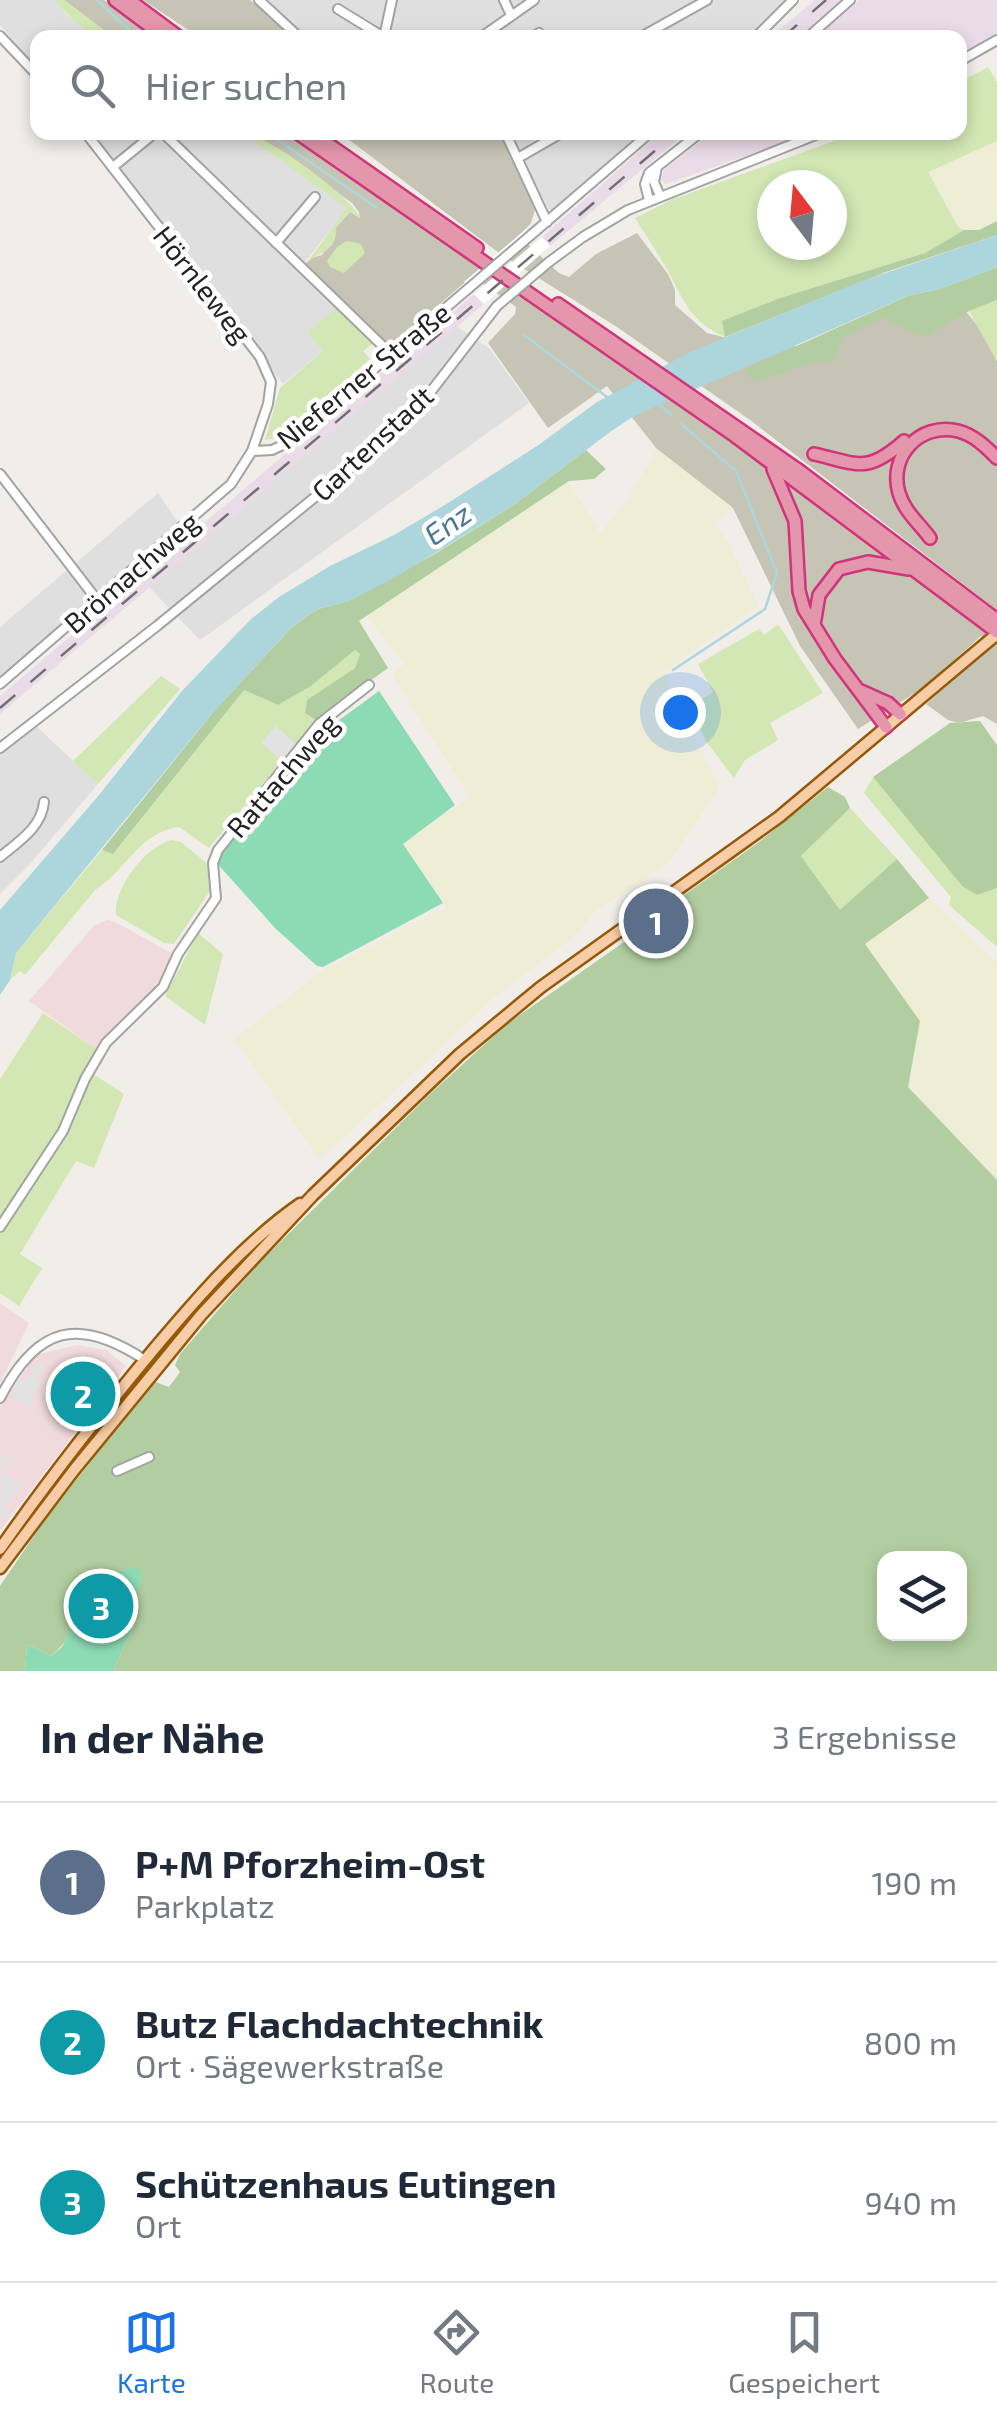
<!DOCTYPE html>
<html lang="de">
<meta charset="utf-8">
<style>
:root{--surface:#fff;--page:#f6f6f7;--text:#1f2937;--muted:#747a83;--line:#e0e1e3;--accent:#1a73e8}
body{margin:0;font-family:"Exo 2",sans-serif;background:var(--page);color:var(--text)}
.controls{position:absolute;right:30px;bottom:30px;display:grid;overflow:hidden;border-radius:20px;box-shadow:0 5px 15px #0003}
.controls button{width:90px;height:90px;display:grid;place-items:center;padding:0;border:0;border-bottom:2px solid var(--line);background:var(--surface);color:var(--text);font:50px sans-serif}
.compass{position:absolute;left:757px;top:170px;width:90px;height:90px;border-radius:50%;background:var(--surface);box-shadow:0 5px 15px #0003;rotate:344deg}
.you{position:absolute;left:680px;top:712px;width:35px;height:35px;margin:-25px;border:8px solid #fff;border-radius:50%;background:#1a73e8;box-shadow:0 0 0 15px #1a73e833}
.badge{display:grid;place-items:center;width:65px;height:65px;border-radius:50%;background:var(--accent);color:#fff;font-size:32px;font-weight:700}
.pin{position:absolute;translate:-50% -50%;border:5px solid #fff;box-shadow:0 2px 10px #0006}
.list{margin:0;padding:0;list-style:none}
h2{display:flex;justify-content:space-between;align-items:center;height:130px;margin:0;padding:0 40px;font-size:42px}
h2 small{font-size:32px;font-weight:400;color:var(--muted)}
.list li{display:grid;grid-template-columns:65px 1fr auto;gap:30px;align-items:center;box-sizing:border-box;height:160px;padding:0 40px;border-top:2px solid var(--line)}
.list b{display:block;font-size:38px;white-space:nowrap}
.list p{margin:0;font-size:32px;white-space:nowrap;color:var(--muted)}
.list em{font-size:32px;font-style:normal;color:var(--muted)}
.icon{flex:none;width:55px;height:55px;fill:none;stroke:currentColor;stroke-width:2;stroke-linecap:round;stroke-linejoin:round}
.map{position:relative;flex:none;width:997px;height:1671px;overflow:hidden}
.search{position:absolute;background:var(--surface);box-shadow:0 5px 15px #0003;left:30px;right:30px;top:30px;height:110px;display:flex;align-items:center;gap:25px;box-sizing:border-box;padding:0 35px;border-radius:20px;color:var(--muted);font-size:38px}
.sheet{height:610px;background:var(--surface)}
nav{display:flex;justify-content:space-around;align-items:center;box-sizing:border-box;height:140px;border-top:2px solid var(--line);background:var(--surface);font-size:28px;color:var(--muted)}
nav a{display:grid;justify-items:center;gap:5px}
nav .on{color:var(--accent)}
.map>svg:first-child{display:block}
.residential{fill:#dfdfdf}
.commercial{fill:#f0dadb}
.industrial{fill:#eadbe8}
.construction{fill:#c5c4b5}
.farmland{fill:#eeeed6}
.grass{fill:#d2e7b3;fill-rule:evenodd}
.forest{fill:#b2cea0;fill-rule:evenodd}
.pitch{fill:#8cdbb5}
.parking{fill:#e2e2e2}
.water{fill:#acd6dc}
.pier{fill:#fff}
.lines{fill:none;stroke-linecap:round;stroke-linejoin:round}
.stream{stroke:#acd6dc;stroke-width:2.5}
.minor-casing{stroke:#a3a3a3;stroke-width:12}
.major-casing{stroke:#965909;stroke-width:15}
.highway-casing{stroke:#d13479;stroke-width:16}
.minor{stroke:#fff;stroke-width:8}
.major{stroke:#f7cda8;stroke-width:10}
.highway{stroke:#e396ac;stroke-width:11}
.rail{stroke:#707070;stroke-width:2.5;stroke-dasharray:20 20;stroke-linecap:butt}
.minor-bridge-casing{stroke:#a3a3a3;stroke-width:12;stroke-linecap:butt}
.minor-bridge{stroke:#fff;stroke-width:8}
.labels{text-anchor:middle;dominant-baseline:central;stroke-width:9;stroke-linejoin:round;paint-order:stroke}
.street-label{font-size:28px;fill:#222;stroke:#fff}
.water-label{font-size:30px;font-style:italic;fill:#487696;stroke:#fff}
</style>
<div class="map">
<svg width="997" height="1671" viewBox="0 0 997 1671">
<rect width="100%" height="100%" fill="#f1eee9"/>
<path class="residential" d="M0 0H55L67 15 101 37 38 38 37 69 0 25Z
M265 0H789L751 38 307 37Z
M90 133H242L348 208 301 267 340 306 308 332 324 350 283 384Z
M508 133H646L553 210 549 209Z
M456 326 490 349 529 403 200 640 149 587Z
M158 493 182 528 0 684V627Z
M37 727 98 784 30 864 0 894V753Z"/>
<path class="commercial" d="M107 920 117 923 173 954 157 989 113 1029 98 1050 29 1001 94 926Z
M0 1303 29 1323 0 1383Z
M77 1345 106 1350 126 1366 0 1531V1385L12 1390 35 1355Z"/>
<path class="industrial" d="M815 0H841L798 37H770Z
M859 0H997V34L960 54V38L817 37Z
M660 133H686L550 246 542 237Z
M711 133V132L811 133 665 184 661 179 664 170Z
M474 294 484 304 0 714V696Z"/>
<path class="construction" d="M64 0H104L155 37H113Z
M143 0H250L293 37H199Z
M253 133H288L369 187 691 412 997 637V724L983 716 959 723 948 720 926 704 990 647 981 636 923 688 858 729 800 646 733 508 657 449 607 386 548 428 488 343 515 314 516 307 472 276 388 349 302 266 312 258 322 255 336 233 335 228 350 212 360 218 359 212 352 203Z
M340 133H501L536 206 531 223 519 236 559 273 569 277 596 254 637 233 668 274 675 290V305L707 333 727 338 796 346 952 294 997 350V610L750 420 617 327 503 256Z"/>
<path class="farmland" d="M994 142 997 148V221L979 230H964L958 227 927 172Z
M657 449 733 508 714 523 727 540 759 606 663 673 720 787 668 864 596 911 575 936 497 995 320 1160 234 1039 323 970 446 907 402 844 470 797 392 675 404 664 367 616 569 481 600 533 623 506Z
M929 898 997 963V1180L908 1087 920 1021 865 944Z"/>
<path class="grass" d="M55 0H64L113 37C91 38 69 18 55 0Z
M988 67 997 82V141L928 172 958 227 964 230 925 253 780 298 723 321 725 337C691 322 685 303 669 273 659 254 646 236 635 218L671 200 856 133 960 132V82ZM772 185H832V245H772Z
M242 133C264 132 354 198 361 219L350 212 336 228C337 253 319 250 306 264L347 208Z
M347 241 361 244 365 253 344 273 330 267 327 261 337 247Z
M997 300V362L969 311Z
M336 308 375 342 363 351 370 359 284 437 265 440 280 388 323 351 308 332Z
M778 624 823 693 770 723 778 740 745 760 734 778 708 744 689 708 713 692 698 664 759 629 764 635Z
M355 650 360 654 355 668 307 700 305 712 316 720 209 848 179 827C139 832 127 870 95 890L25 975 20 971 10 980 16 953 102 850 114 853 244 690 278 705 311 686Z
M161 676 180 689 98 784 73 761Z
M873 777 962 886 977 895 997 888V947L949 905 951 897 864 793Z
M850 808 897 859 840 911 801 856Z
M171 840 181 842 208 864 210 891 174 944 164 943 116 915C113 889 146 846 171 840Z
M198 933 223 954 205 1025 165 996Z
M43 1013 98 1050 87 1070 124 1094 94 1168 76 1161 20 1254 42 1268 19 1306 0 1293V1079Z"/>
<path class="forest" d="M997 221V235L886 272 725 337 722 321 780 298 925 253 964 230H979Z
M997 267V300L969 311 924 337 883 318 842 337 834 361H816L755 382 743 370 910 295 940 289Z
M586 450 606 469 594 479 569 481 359 621 388 668 316 720 305 713 307 700 355 668 360 654 355 650 311 686 278 705 244 690 113 854 102 850 214 711 292 627 318 609 349 601 433 555 512 506Z
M980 721 997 745V888L977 895 962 886 873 777 950 723Z
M828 787 845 797 850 808 801 856 840 910 897 859 929 898 865 944 920 1021 908 1087 997 1180V1671H113L133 1627 131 1610 142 1577 116 1584 84 1570 70 1593C76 1622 75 1635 51 1656L27 1644 25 1671H0V1586L42 1524 153 1381 169 1387 180 1372 175 1365 180 1354 259 1263 430 1094 507 1024 624 942 637 941 670 915 680 898 759 842ZM884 1558H960V1634H884Z"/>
<path class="pitch" d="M379 691 455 805 403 844 443 903 323 967 317 966 275 928 214 860 288 762 320 734Z
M138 1566 142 1577 132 1610 135 1614 133 1627 113 1671H25L27 1644 51 1656 62 1647 75 1620 62 1609 63 1598 76 1586 84 1570 116 1584 120 1571Z"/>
<path class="parking" d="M275 726 298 745 284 762 261 743Z
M667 908 670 915 637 941 628 940Z
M39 1360 46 1366 37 1376 43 1382 35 1392 31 1408 10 1398 19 1379 26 1382Z
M2 1452 11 1459 2 1471 21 1485 5 1506 10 1510 0 1523Z"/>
<path class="water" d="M997 235V267L940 289 910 295 634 416 610 432 512 506 394 578 349 601 318 609 292 627 214 711 16 953 10 980 0 995V910L99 795 182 691 251 619 279 597 330 566 394 535 448 503 537 446 597 402 690 352 859 282Z"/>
<path class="pier" d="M526 229 534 239 472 292 464 282Z
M542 237 550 246 484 304 474 294Z"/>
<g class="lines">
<path class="stream" d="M97 0 138 38
M266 132 377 208
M524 335 607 397
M660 405 671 415
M673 670 765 609 777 573 736 471 680 423"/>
<g class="minor-casing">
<path id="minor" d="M259 0 300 38
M504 0 511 15
M338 9 385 38
M0 36 38 76
M384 37 392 0
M480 38 534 0
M532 38 539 33
M639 38 707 0
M755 38 793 0
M807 38 850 0
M960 61 997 40
M162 132 391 354
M505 132 547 222
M518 158 563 132
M113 167 156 132
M657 167 654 182 660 196
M649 200 645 184 649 173 701 132
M531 235 651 132
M276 243 315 197
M549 262 583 237 628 210 823 132
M252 451 272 450 287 443 469 288
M0 474 97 600
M0 684 231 484 252 451 268 404 271 382 260 357 85 132
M0 748 157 626 380 444 429 394 497 306
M0 857C18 842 42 827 44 802
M0 1227 63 1131 85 1079 106 1043 163 987 178 954 216 898 213 863 218 850 319 724 369 685
M0 1398C37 1326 78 1316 145 1360
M117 1471 149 1457"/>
</g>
<g class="major-casing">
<path id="major" d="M0 1549C48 1480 100 1414 154 1349 198 1297 244 1243 300 1204
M0 1568 74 1470 201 1315 313 1195 460 1054 541 987 779 817 997 634"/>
</g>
<g class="highway-casing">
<path id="highway" d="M115 0 166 38
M129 0 180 38
M296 132 735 436 997 632
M311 132 477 248
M558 304 797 469 997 620
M814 454C858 464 867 474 904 441
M773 469 795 521 799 591 804 609 835 659 886 727
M930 538C919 523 904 511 899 493 888 456 920 422 958 431 974 435 986 447 997 458
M814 625 819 595 839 569 868 562 909 569
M861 691 888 703 900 714"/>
</g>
<use href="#minor" class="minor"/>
<use href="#major" class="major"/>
<use href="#highway" class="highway"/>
<path class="rail" d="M782 38 826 0
M0 708 677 132"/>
<g class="minor-bridge-casing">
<path id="minor-bridge" d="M469 288 531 235
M497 306 549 262"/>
</g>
<use href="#minor-bridge" class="minor-bridge"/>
</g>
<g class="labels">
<g class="street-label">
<text transform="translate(203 284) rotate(52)">Hörnleweg</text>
<text transform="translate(363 375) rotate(-39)">Nieferner Straße</text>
<text transform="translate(372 443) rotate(-43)">Gartenstadt</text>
<text transform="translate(131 572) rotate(-41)">Brömachweg</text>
<text transform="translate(282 775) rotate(-49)">Rattachweg</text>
</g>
<g class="water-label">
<text transform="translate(447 523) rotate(-35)">Enz</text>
</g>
</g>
</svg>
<div class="controls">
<button><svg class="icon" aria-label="layers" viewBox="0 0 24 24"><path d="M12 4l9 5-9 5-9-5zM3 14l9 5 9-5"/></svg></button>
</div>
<svg class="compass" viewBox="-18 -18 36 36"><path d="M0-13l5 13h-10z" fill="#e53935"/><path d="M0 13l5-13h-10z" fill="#747a83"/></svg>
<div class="you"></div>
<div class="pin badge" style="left:656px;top:921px;background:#5c6f8a">1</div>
<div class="pin badge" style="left:83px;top:1394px;background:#0f9aa8">2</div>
<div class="pin badge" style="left:101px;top:1606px;background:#0f9aa8">3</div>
<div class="search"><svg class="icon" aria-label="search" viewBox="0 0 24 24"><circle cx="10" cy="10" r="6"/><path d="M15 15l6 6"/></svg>Hier suchen</div>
</div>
<section class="sheet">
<h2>In der Nähe<small>3 Ergebnisse</small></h2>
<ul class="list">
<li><span class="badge" style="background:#5c6f8a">1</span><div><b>P+M Pforzheim-Ost</b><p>Parkplatz</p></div><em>190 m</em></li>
<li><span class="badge" style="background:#0f9aa8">2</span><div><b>Butz Flachdachtechnik</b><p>Ort · Sägewerkstraße</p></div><em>800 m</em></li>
<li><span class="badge" style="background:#0f9aa8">3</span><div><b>Schützenhaus Eutingen</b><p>Ort</p></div><em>940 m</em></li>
</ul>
</section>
<nav>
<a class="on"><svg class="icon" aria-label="map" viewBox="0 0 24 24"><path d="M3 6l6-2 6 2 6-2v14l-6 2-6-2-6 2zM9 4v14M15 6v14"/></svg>Karte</a>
<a><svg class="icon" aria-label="directions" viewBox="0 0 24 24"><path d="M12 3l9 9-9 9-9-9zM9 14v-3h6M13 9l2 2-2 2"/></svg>Route</a>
<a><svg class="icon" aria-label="saved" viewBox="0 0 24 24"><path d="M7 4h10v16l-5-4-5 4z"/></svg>Gespeichert</a>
</nav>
